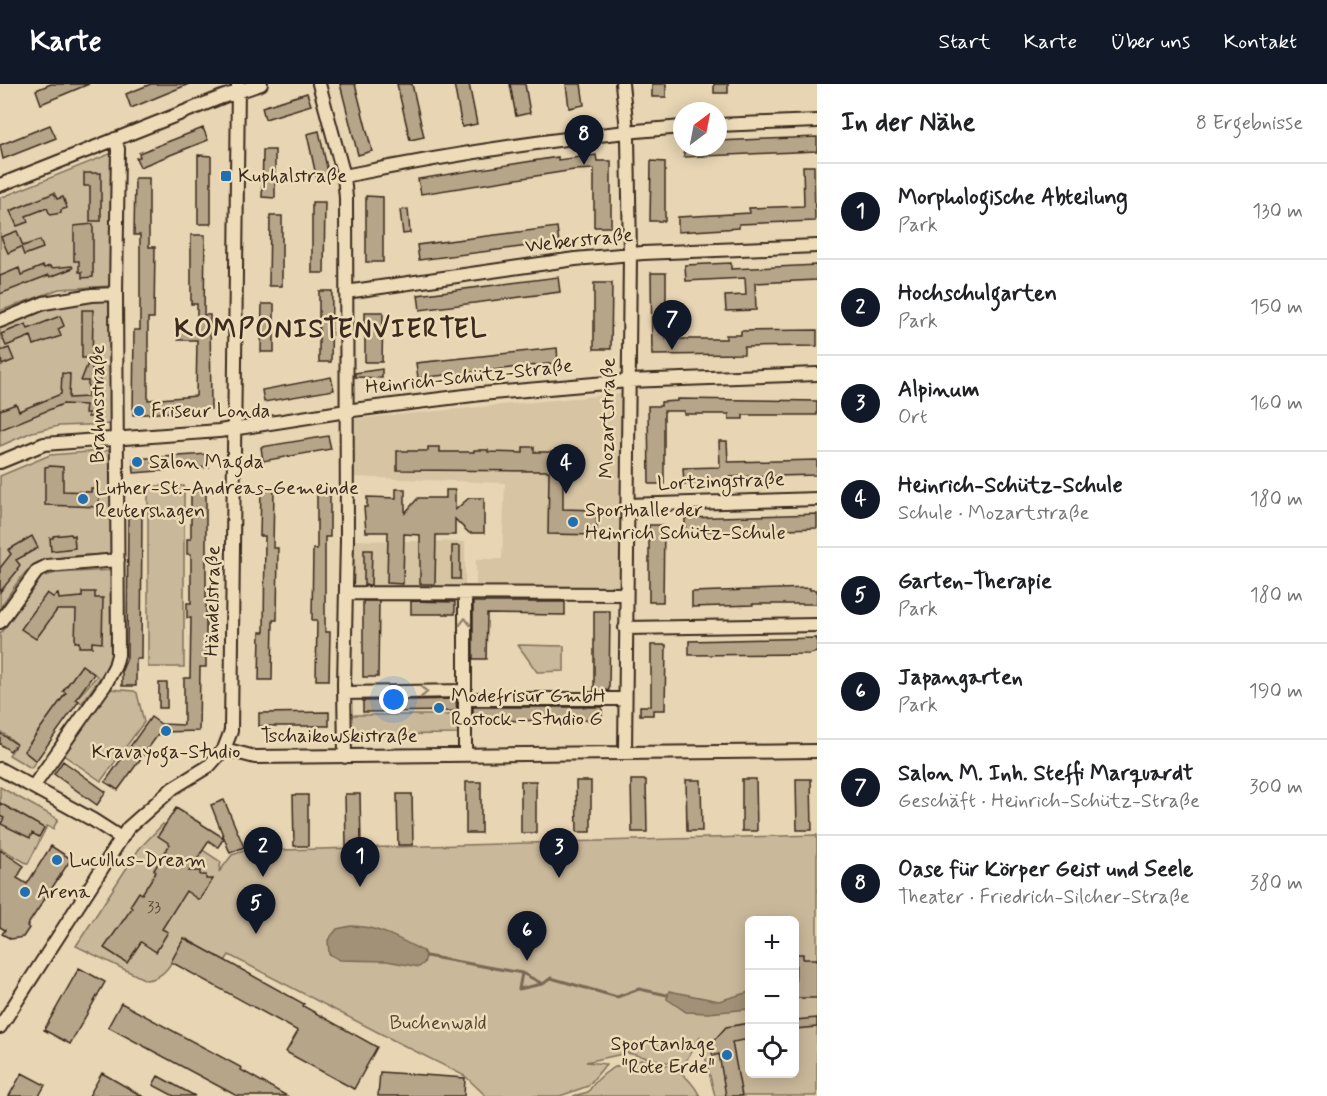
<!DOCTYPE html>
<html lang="de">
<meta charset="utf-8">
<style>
:root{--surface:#fff;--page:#f2f2f2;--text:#202124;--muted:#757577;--line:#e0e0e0;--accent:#111827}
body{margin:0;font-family:Mynerve,sans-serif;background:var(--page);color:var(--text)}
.controls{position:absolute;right:18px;bottom:18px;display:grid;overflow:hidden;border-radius:9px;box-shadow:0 3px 15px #0003}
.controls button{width:54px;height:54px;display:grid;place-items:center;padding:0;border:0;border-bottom:2px solid var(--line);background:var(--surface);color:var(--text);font:30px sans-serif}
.compass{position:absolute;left:673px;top:18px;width:54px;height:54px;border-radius:50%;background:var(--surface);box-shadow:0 3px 15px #0003;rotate:32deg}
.you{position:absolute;left:394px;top:616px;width:21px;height:21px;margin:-15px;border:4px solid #fff;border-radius:50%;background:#1a73e8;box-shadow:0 0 0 9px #1a73e833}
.badge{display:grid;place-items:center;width:39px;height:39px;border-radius:50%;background:var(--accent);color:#fff;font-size:20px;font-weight:700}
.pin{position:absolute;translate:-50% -50px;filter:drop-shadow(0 2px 3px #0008)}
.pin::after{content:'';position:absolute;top:32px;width:21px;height:18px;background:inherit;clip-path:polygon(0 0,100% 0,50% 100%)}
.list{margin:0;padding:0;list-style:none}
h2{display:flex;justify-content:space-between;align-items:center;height:78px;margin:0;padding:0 24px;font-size:26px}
h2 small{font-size:20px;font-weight:400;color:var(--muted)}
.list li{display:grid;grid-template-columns:39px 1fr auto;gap:18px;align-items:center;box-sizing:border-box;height:96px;padding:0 24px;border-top:2px solid var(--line)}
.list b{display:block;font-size:22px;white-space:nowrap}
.list p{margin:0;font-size:20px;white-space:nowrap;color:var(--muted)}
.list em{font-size:20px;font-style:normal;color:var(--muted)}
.icon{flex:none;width:33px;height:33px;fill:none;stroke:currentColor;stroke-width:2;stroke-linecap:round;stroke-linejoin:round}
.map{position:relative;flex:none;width:817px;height:1012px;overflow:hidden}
header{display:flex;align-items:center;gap:36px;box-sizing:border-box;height:84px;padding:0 30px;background:var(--accent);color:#fff}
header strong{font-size:28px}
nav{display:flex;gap:33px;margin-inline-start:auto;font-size:21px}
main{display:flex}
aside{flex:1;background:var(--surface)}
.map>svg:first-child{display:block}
.built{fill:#d6c4a3}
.green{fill:#cab89a;stroke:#82715c;stroke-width:1.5;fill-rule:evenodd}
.water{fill:#a39177;stroke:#796853;stroke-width:1.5}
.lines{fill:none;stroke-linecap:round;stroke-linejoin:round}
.stream{stroke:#796853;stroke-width:3}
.building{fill:#b7a589;stroke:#3b2a1e;stroke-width:1.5}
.minor-casing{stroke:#3b2a1e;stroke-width:16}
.minor{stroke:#eedcb9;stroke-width:12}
.oneway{stroke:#94836c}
.poi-dot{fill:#1f6fb2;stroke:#eedcb9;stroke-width:2}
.labels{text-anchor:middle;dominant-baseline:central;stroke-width:5;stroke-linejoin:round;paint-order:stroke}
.number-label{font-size:16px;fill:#5a4939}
.poi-label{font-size:20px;fill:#3b2a1e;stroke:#eedcb9;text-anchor:start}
.street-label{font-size:20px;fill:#3b2a1e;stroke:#eedcb9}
.park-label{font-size:20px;fill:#584637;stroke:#eedcb9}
.district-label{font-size:26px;font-weight:bold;letter-spacing:1.5px;fill:#3b2a1e;stroke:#eedcb9}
</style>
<header>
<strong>Karte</strong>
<nav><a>Start</a><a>Karte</a><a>Über uns</a><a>Kontakt</a></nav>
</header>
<main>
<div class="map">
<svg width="817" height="1012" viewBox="0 0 817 1012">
<rect width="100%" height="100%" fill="#e7d5b3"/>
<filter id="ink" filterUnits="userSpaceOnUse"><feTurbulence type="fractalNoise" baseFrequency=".0167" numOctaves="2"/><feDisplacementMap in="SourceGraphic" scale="12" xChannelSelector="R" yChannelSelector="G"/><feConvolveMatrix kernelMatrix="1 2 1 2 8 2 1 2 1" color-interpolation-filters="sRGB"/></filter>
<g filter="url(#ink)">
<path class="built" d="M628 309 626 510H476V475H502L505 399 352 393 353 335Z
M347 456 465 458V510L347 509Z"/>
<path class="green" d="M112 69 111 202 59 205 0 227V114Z
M110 213 111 340 59 342 32 348 0 362V243L48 223Z
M113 366 112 470C87 472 43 469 25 489 16 499 8 512 0 524V392L50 371Z
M148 402H184V583H148Z
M113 486 114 564 107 594 102 591 82 619 76 615 97 592 82 581 63 607 66 609 24 667 36 677 31 684 9 671 17 660 0 647V550L41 493 56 489Z
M518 561 564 562V587L537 588Z
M109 605 134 607 137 609 144 638 101 697 62 670Z
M344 631H461V650L344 651Z
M0 703 58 735 53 745 47 742 28 780 0 764Z
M163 740 221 778 219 788 232 771 244 767 817 751V1012H715L700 953 683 982 627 969 586 978 606 980 588 1002 560 1012H486L465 992 391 955 229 871 225 877 184 854C175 871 168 895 146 896L76 862 139 765ZM750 836H794V990H750Z
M641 976C667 977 688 989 700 1012H573L588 1008C601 988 617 979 641 976Z"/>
<path class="water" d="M351 842C378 842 399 855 423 867L426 872 424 879 419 883 387 877 340 876 329 870 328 856 337 845Z
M669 907 719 917 749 908V925L708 929 686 928 667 915Z"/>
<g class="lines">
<path class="stream" d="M426 872 522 889 543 900 551 894 617 913 639 905 667 911
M522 889 519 905 542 900"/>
</g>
<path class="building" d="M51 0H89L41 20 36 6Z
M151 0H189L131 24 126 10Z
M340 0H355L372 67 358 71Z
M397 0H412L424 53 410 56Z
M454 0H469L477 40 462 43Z
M510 0H525L530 29 516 32Z
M566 0H581L584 21 569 24Z
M652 0H666V13H652Z
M714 0H728V9H714Z
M307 9 311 21 265 35 262 23Z
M50 41 56 54 3 75 0 61Z
M203 44 208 56 140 83 136 74 140 73 139 69Z
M319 47 329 93 317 96 307 50Z
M817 53V67L684 73V63H718V57Z
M263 66H275V114L262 113Z
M198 71 211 72V140H198Z
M596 71 597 77H611V143H594V85L574 86 421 110 418 95 558 73V76Z
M651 77 665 78V137H650Z
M803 82H814L815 137 739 140V144L678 148V133L750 129 749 124 804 122Z
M84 89H101V137H90V102H84Z
M135 94H149V163H155L154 234H148V316L196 312 197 256H178V248H197V220H191V151H205L204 231H210L211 325 133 331 134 246H140V151H134Z
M54 109 57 115 63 113 67 124 61 126V129L50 131 47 124 26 132 28 138 17 142 10 127Z
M366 112 383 113V178H366Z
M312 118H325L324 189H312Z
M408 125 410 149 403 150 400 126Z
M270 132H282V202H269Z
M93 140V193L82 194V188H79V177H74V142Z
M557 143 559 158 419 176 417 161Z
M17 147 23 162 40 156 43 164 24 171 21 163 8 169 1 153Z
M731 179V185L817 181V196L755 199 756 226 726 227 725 212 746 211 745 194 686 197 685 181Z
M43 182 44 184 50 182 51 184 72 182 73 184 50 193 49 191 0 210V192L19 184 21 191Z
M651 189H666V255H726V251H741V247L817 246V262L744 263V270L652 271Z
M558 193 560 208 420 226 418 211Z
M594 199H612L611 265H594Z
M319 207H332L331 278H319Z
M262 220H274V268H261Z
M82 226H93L92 286H100L99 333H88V329H85L86 321 63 320 0 346V326L16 320 19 327 61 310 62 289 70 290 69 314 88 313V297H81L90 274H82Z
M365 228H383L382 278H365Z
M60 232 64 242 58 245 61 252 34 261 31 252 6 262 1 250 26 240 28 245Z
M9 264 14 276 2 281 0 267Z
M557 264 558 279 418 294 416 279Z
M382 285V294L355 293V289Z
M331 293 334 306 264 318 262 306Z
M678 315 817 317V331H743V335H729V330H684V327H664V400H649L648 322H661V318L678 317Z
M328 352 331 365 263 377 261 363Z
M719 357H727L728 378 817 376V391L728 393 729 398 684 400 683 384 720 383Z
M428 363H440V368H474V366H488V368L523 369V363H534V368H566L565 387H563V425L597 426V451L548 450 549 387 397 386V367H428Z
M208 370 209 383 134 389 133 375Z
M50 382 63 383V407L91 408V405H99V423L45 421V383Z
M261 404H274L273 464H278L277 536H273L272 596H259L260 548H264L265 452H260Z
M317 405H330V453H325V548H330L329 596H316L317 536H312L313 465H317Z
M396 405H405V429L418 414H446V406H455V426L469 414H484V449H469L455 435V451H436L435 500H420V451L404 450 403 500 387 499 388 448H366L364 423H367V413L396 414Z
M191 406H206V583H200L199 647 160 648 118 706 105 698 151 633 161 640 184 641V594H190L191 534H187V519H191V470H187V455H191Z
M128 426H142L141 575H136V602H122V586L127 574Z
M817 430V444L685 448V434Z
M649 441H664L663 518H649Z
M71 450 72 452 74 451 75 464 51 467 50 454H53V452Z
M32 452 38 464 16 476 20 481 17 485 18 486 0 508V484L11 470 8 466Z
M452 462H460V495H452Z
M364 466H372L371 501H364Z
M810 504V506H817V520H753V521L692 523V508Z
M82 508H95V514H103L102 559 92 558V563H79V558H75L76 526H57L36 555 21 545 47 509 53 513 58 510 59 515 82 513Z
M363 517H379L378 593H363Z
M411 517 455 518V530H411Z
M473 518H565V531L487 530 486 575H473Z
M594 527H610L609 606 594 607Z
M817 554V568L810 570 689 571V557Z
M651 561H666L665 626H653V631H640V622H651Z
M82 581 94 590 76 615 79 617 36 677 24 667 66 609 63 607Z
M159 599H167V624H159Z
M456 615 457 627 363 628V617Z
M473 623H602V636L473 637Z
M329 628V642H259V629Z
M0 649 16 660 10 667 0 660Z
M63 677 106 708 97 721 54 690Z
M742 695H756L757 747H742Z
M796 695H811L812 746H797Z
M631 696H646L647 748H632Z
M686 696H701L702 747H687Z
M521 697H536V749H521Z
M576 697H591V748H577Z
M466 698H481V749H466Z
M345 710H360L361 762H346Z
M397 710H412L413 761H398Z
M293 711H308V762H294Z
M224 716 244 763 230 769 211 721Z
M0 719 44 744 39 753 32 749 30 754 1 740 4 734 0 732Z
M176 724 224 754 218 763 209 757 189 787H200V791H206V795H213L199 816 186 807 162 845 168 848 156 868 141 858 127 879 104 864 132 824 130 822 139 808 142 810 156 788 154 786 170 760 158 752Z
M51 762 71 775 27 842 29 844 23 853 11 855 2 850 5 846 0 843V766L24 782 17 794 27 800Z
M184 854 304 920 303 922 377 963 354 1005 286 968 298 947 171 878Z
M796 870H803V875H817V914H795Z
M79 884 105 898 70 960 44 946Z
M121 919 242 984 241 986 287 1012H237L108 943Z
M817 934V943L795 945V936Z
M750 939V955L732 958 742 1012H726L719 970 713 972 710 961 726 943Z
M380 988 465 994 464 1012H378Z
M22 989 45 1001 39 1012H9Z
M102 989 142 1012H89Z
M158 992 195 1012H174L153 1001Z"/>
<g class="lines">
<g class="minor-casing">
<path id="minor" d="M319 0 344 92 346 114 347 456 344 600 345 673
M622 0 628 54 630 170 625 669
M718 41 817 37
M344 92C456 69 568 52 682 43
M0 101 222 13 261 0
M346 208 575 175 643 169 817 162
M0 237 44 219 92 211 116 210
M0 378 44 360 219 347 353 326 481 310 628 297 817 290
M627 421 817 415
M347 509 626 510
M465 510V671
M0 538 37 487 47 482 118 476
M625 544 817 541
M344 609 464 607
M464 615H625
M224 665 255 673 817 667
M0 685 93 736 121 754
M33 703 105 601 115 582 118 571 116 210 118 65 115 55
M0 943 128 744 173 704 209 682 224 665 231 647 238 0"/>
</g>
<use href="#minor" class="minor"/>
</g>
<defs><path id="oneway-chevron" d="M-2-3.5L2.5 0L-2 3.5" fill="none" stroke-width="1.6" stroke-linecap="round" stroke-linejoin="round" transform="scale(1.5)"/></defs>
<g class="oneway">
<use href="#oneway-chevron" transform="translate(465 538) rotate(-89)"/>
<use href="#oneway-chevron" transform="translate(424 608) rotate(-1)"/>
</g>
</g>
<g class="poi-dot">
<rect x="220" y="86" width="12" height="12" rx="3"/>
<circle cx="139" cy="327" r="6"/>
<circle cx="137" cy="378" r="6"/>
<circle cx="83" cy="415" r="6"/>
<circle cx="573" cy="438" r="6"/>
<circle cx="439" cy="624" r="6"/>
<circle cx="166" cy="647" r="6"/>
<circle cx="57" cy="776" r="6"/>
<circle cx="25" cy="808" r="6"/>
<circle cx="727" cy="971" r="6"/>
</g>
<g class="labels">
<g class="number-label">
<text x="154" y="823">33</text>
</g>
<g class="poi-label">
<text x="238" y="92">Kuphalstraße</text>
<text x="151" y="327">Friseur Londa</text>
<text x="149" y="378">Salon Magda</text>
<text x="95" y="404">Luther-St.-Andreas-Gemeinde<tspan x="95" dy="23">Reutershagen</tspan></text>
<text x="585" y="426">Sporthalle der<tspan x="585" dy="23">Heinrich Schütz-Schule</tspan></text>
<text x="451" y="612">Modefrisur GmbH<tspan x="451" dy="23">Rostock - Studio G</tspan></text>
<text x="166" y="668" text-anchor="middle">Kravayoga-Studio</text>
<text x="69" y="776">Lucullus-Dream</text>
<text x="37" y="808">Arena</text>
<text x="715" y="960" text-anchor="end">Sportanlage<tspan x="715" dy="23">"Rote Erde"</tspan></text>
</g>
<g class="street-label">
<text transform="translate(579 157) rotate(-6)">Weberstraße</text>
<text transform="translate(469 293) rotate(-6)">Heinrich-Schütz-Straße</text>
<text transform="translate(98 320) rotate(-90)">Brahmsstraße</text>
<text transform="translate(608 334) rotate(-89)">Mozartstraße</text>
<text transform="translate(721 398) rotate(-2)">Lortzingstraße</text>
<text transform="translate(213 517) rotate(-89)">Händelstraße</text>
<text x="339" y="652">Tschaikowskistraße</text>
</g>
<g class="park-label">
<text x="438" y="939">Buchenwald</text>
</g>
<g class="district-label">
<text x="331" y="246">KOMPONISTENVIERTEL</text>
</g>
</g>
</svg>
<div class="controls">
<button>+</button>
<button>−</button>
<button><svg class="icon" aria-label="locate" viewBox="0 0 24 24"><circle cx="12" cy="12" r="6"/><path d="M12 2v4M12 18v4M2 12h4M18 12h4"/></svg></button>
</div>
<svg class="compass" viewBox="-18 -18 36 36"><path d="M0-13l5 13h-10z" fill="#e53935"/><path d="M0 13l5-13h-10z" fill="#757577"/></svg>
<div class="you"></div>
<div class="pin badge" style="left:360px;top:803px">1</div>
<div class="pin badge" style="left:263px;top:793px">2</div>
<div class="pin badge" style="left:559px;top:794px">3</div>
<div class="pin badge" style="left:566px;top:410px">4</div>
<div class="pin badge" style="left:256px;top:850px">5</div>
<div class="pin badge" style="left:527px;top:877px">6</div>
<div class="pin badge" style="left:672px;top:266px">7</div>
<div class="pin badge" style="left:584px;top:81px">8</div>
</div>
<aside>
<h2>In der Nähe<small>8 Ergebnisse</small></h2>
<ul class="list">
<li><span class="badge">1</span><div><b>Morphologische Abteilung</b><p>Park</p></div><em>130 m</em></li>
<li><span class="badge">2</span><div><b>Hochschulgarten</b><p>Park</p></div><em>150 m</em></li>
<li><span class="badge">3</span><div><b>Alpinum</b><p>Ort</p></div><em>160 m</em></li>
<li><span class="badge">4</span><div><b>Heinrich-Schütz-Schule</b><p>Schule · Mozartstraße</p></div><em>180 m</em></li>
<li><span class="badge">5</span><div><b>Garten-Therapie</b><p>Park</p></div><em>180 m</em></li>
<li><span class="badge">6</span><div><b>Japangarten</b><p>Park</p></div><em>190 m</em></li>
<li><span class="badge">7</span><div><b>Salon M. Inh. Steffi Marquardt</b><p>Geschäft · Heinrich-Schütz-Straße</p></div><em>300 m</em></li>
<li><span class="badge">8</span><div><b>Oase für Körper Geist und Seele</b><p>Theater · Friedrich-Silcher-Straße</p></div><em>380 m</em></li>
</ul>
</aside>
</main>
